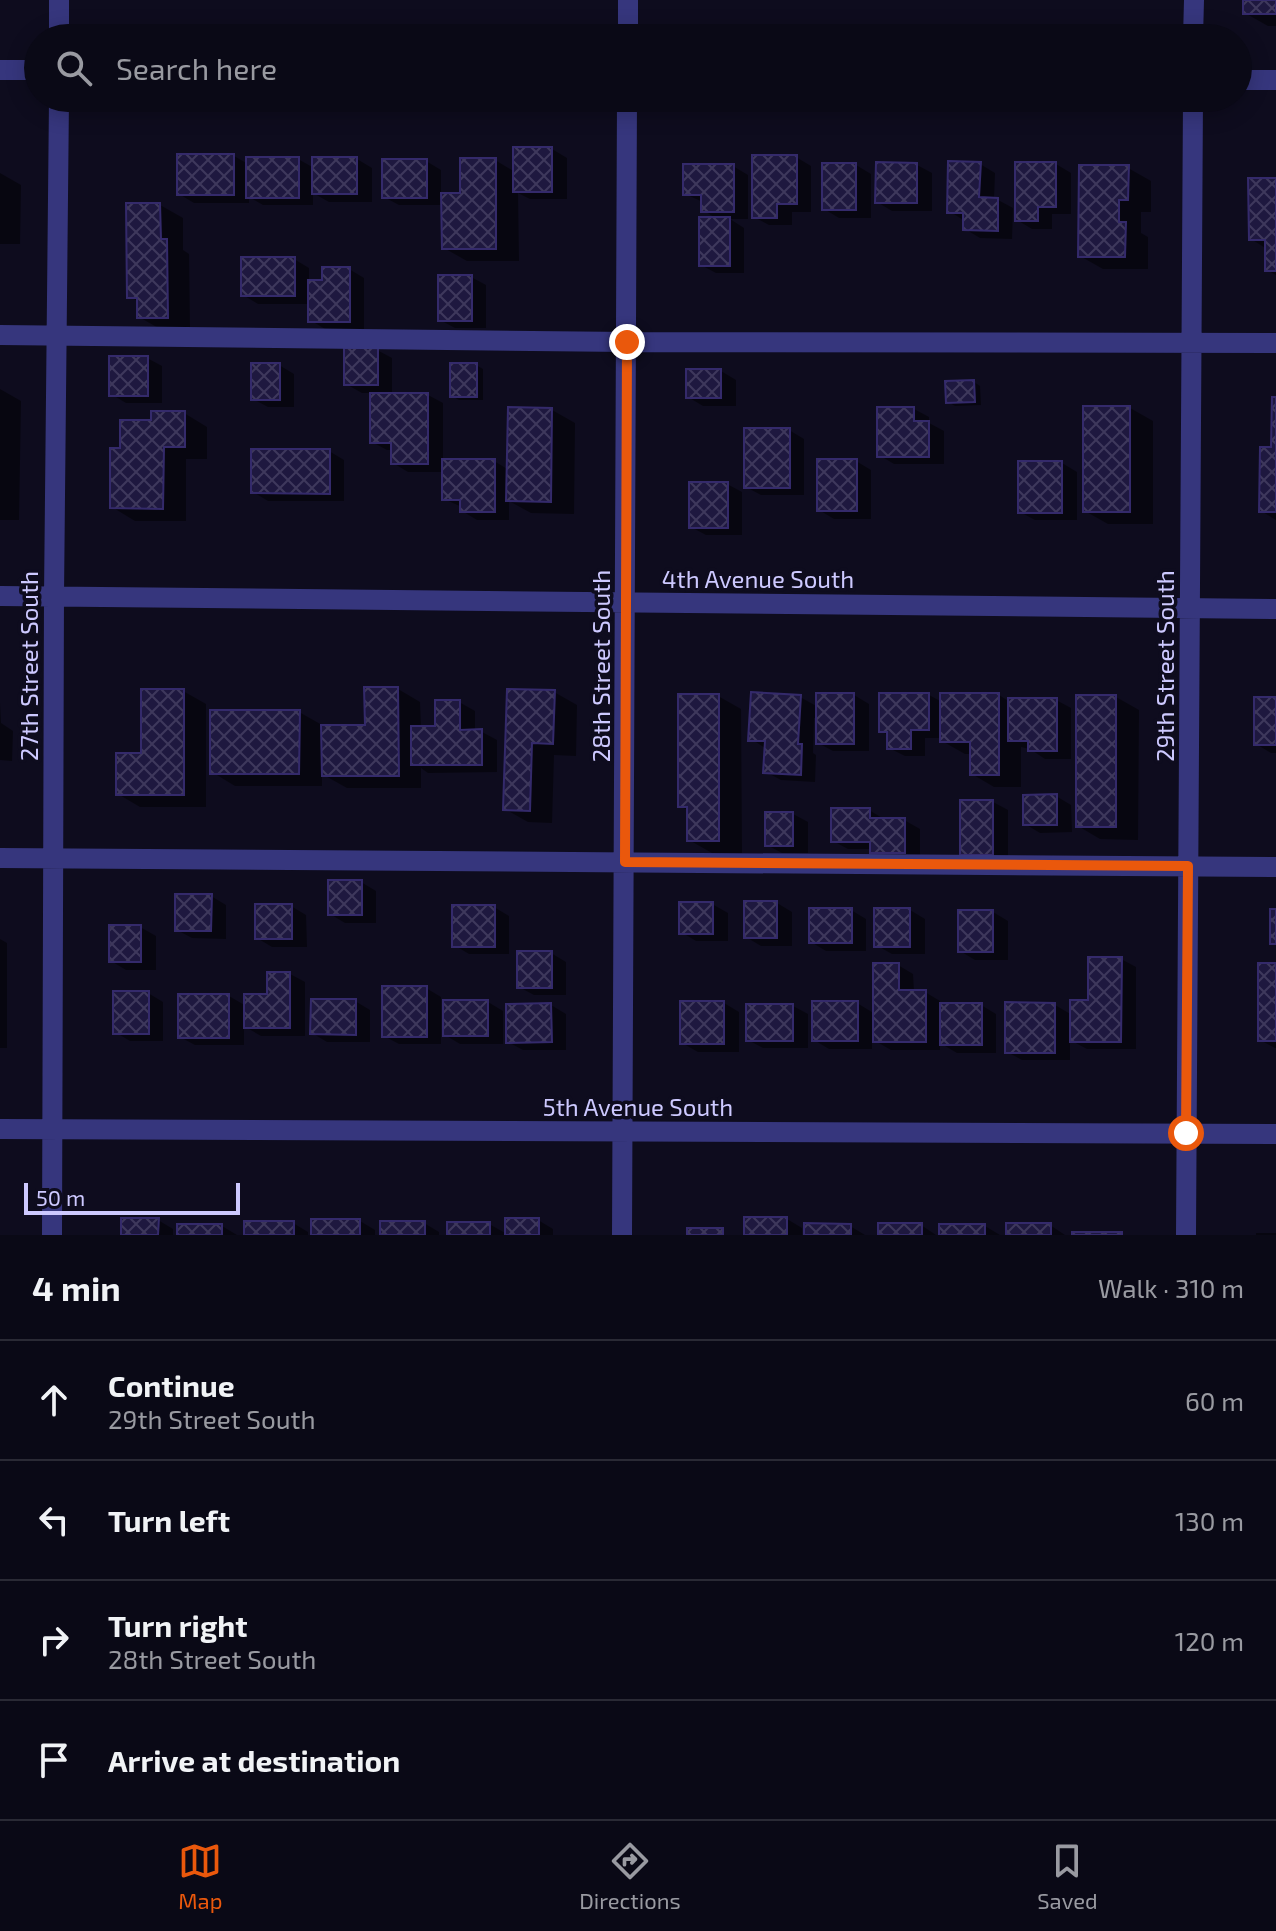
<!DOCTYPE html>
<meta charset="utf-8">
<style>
:root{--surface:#0a0916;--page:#181723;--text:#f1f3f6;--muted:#999aa1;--line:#2a2a35;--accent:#ea580c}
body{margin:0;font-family:"Exo 2",sans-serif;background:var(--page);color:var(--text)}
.scale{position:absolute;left:24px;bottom:20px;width:216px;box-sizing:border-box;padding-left:8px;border:4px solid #cdc9ff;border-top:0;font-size:22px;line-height:28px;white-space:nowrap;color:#cdc9ff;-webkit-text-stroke:6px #0e0c1e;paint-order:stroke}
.stop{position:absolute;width:24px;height:24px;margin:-18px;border:6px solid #ea580c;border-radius:50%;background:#fff}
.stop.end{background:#ea580c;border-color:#fff;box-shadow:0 2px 8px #0008}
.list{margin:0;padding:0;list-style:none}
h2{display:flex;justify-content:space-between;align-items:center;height:104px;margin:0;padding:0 32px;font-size:34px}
h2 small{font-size:26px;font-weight:400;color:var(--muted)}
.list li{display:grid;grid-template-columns:52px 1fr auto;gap:24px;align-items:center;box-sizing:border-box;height:120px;padding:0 32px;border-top:2px solid var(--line)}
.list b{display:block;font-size:30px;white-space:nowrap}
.list p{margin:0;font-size:26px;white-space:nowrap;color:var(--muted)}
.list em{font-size:26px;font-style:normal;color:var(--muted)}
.icon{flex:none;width:44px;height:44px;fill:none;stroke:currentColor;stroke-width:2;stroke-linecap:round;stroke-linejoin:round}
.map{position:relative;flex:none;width:1276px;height:1235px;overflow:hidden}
.search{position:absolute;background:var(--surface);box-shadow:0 4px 20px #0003;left:24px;right:24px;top:24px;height:88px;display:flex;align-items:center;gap:20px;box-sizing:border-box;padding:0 28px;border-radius:44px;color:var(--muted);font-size:30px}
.sheet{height:584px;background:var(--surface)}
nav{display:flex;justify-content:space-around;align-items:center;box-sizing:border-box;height:112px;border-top:2px solid var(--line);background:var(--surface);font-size:22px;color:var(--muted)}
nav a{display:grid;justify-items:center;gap:4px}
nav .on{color:var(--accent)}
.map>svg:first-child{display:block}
.shadow{fill:#0007}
.building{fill:url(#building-cross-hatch);stroke:#342a6b;stroke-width:2}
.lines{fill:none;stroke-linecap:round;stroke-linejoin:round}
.minor{stroke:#36367d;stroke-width:20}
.route{stroke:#ea580c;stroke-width:10}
.labels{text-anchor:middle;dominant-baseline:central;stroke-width:7;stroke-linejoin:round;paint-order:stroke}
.street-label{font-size:24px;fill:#cdc9ff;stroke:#0e0c1e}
</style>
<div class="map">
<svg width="1276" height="1235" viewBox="0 0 1276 1235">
<defs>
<pattern id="building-cross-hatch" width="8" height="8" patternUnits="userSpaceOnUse" patternTransform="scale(2)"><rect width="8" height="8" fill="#1e183f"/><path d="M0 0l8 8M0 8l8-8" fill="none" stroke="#3e385c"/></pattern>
</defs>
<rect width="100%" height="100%" fill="#0e0c1e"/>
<path class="shadow" d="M1245 0H1276V26H1268L1245 13Z
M552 149 567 158V199H530L518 193 519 261H467L444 248V205H399L384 197 426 161 441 170V195H462L495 160 515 172Z
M234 156 248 164 298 159 314 168 357 159 372 168V202H329L313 193V205H263L249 197V203H194L179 194Z
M796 157 811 166V212H792V225H769L754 217Z
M980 164 995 173 994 199 998 200 1013 208 1012 239 980 238 965 229V221L949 211Z
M1056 164 1071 173V214H1052V229H1032L1017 220Z
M856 165 871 174V218H839L824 209Z
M917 165 932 173V211H892L877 202Z
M733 166 748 175V219H730L744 228V273H716L701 265 717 219 703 210V202L685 194Z
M1128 168 1151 181V212H1141V233L1148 237V269H1103L1080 256Z
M0 173 21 185 20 244H0Z
M1276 180V275L1267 270V249L1251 239Z
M160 205 183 218V250L189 254 190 330H162L139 317V302L129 296Z
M294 259 309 268V282H324L349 269 364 278V329H325L310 320V304H258L243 295Z
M471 277 486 285V328H455L440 320Z
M377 350 392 358V395H428L443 403V461H494L509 470 552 410 575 423 574 514 531 513 509 501V520H477L462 511V507L444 499V472H408L393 463V450H387L372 442V393H362L346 384Z
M147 358 162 366V403H126L111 394Z
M279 365 294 374V407H268L253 399Z
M476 365 483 369V400H459L452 396Z
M721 371 736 380V406H703L688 397Z
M974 382 980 386 981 405 955 406 948 402Z
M0 389 21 401 19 520H0Z
M1276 399V520L1261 511 1273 449Z
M1130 408 1153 421V524H1108L1085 511Z
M914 409 929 417V423L944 431V464H894L879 455Z
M184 413 207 427V459H186V521H135L112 507 122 451 153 422Z
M789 430 804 439V495H761L746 487Z
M329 451 344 460V501H268L253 492Z
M856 461 871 470V519H834L819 510Z
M1062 463 1077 472V520H1035L1020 512Z
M727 484 742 492V535H706L691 527Z
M398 689 420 702 421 728H437L459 702 475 711V732H482L497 740V772L428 773 421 768V788H347L322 774V786H235L212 772 299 712 322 725V727H367Z
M183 691 206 704V807H140L118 794Z
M509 691 554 692 577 705 576 756 554 755 552 823 528 822 505 809Z
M854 695 869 704V751H833L818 743V718H814L813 753 816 755 815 782 781 780 766 772 767 749 751 739 800 697 818 707Z
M929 695 942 702 999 695 1010 702 1056 700 1071 708V759H1045L1030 749 1021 747V787H994L972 774V754H965L942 741V738H925V756H905L889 748V736L881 731Z
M718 696 741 709 742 853H712L689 840V811L680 806Z
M1116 697 1139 710 1138 840 1100 839 1078 826Z
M1276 699V753H1271L1256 744Z
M0 703 1 723 13 731 12 761 0 760Z
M1056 796 1071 805 1072 832 1040 833 1025 824Z
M993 802 1008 810V863H977Z
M869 810 884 819 904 820 920 829V861H887L872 852V849H848L833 841Z
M793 814 808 822V853H782L767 845Z
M361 882 376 891V923H345L330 914Z
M211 896 226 905V939L192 938 177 930Z
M777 903 792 912V946H761L746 937Z
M712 904 728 913V941H696L681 932Z
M291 906 306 915 307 947H272L257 938Z
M494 907 509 916V954H469L454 945Z
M851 910 866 919V951H826L811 942Z
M910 910 925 919V954H892L876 945Z
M993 912 1008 921V960H975L960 951Z
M140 927 156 936V970H126L111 961Z
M0 939 7 943V1048H0Z
M551 953 566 962V995H534L519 987Z
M1121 959 1136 967V1049H1087L1070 1040V1060H1022L1007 1052 1055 1005 1072 1015 1090 1002Z
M898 965 913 974 914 992H925L940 1001V1005H981L996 1014V1053H957L940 1043V1050H891L872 1039V1049H829L814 1040 857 1003 875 1014Z
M1276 965V1048H1275L1260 1040Z
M290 974 305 982V1036H261L244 1026V1045H195L180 1037 229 996 246 1006 269 996Z
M426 988 441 997V1044H399L384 1036Z
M148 993 163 1002V1041H130L115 1032Z
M355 1001 370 1010V1042H327L312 1033Z
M488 1002 503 1011V1044H460L445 1035Z
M724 1003 739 1012V1052H698L682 1043Z
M551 1005 566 1014V1050H523L508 1042Z
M793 1006 808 1014V1048H763L748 1040Z
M787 1219 802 1228V1235H746Z
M158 1220 173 1229V1235H123Z
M538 1220 553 1229V1235H449L489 1224 507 1234Z
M360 1221 375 1230V1235H313Z
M293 1223 308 1232V1235H246Z
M424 1223 439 1232V1235H382Z
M921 1225 936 1235H880Z
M1050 1225 1065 1235H1008Z
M222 1226 237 1235H179Z
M850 1226 865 1235H806Z
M985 1226 1000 1235H941Z
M1256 1233H1276V1235H1256Z"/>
<path class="building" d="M1243 0H1276V14H1243Z
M513 147H552V192H513Z
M177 154H234V195H177Z
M752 155H797V204H777V218H752Z
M246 157H299V198H246Z
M312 157H357V194H312Z
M460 158H496V249H442L441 193H460Z
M382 159H427V198H382Z
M948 161 981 162 979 197 998 198V231L963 230V213H947Z
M876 162 917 163V203H875Z
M1015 162H1056V207H1038V221H1015Z
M822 163H856V210H822Z
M683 164H734V212H701V195H683Z
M1079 165H1129L1128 200H1119V222H1126L1125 257H1078Z
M1248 178H1276V271H1265V240H1249Z
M126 203H160L161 239H167L168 318H137V298H127Z
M699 217H730V266H699Z
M241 257H295V296H241Z
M322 267H350V322H308V280H322Z
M438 275H472V321H438Z
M344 348H378V385H344Z
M109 356H148V396H109Z
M251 363H280V400H251Z
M450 363H477V397H450Z
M686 369H721V398H686Z
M974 380 975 402 946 403 945 381Z
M370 393H428V464H391V443H370Z
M1272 397H1276V512H1259L1260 447H1271Z
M1083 406H1130V512H1083Z
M508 407 552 408 551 502 506 501Z
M877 407H914V421H929V457H877Z
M151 411H185V447H164L163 509 110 508V448H120V420H151Z
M744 428H790V488H744Z
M251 449H330V494L251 493Z
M442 459H495V512H460V500H442Z
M817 459H857V511H817Z
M1018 461H1062V513H1018Z
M689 482H728V528H689Z
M364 687H398L399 776H322L321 725H365Z
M141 689H184V795H116V753H141Z
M507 689 555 690 553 744 532 743 530 811 503 810Z
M751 692 801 695 798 744H802L801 775 763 773 765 741H748Z
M816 693H854V744H816Z
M879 693H929V730H911V749H887V732H879Z
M940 693H999V775H970V742H940Z
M678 694H719V841H687V807H678Z
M1076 695H1116V827H1076Z
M1254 697H1276V745H1254Z
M1008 698H1057V751H1028V741H1008Z
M435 700H460V730L482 729V765H411V726H435Z
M210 710H300L299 774H210Z
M1057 794V825H1023V795Z
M960 800H993V855H960Z
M831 808H870V818H905V853H870V842H831Z
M765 812H793V846H765Z
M328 880H362V915H328Z
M175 894H212L211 931H175Z
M744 901H777V938H744Z
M679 902H713V934H679Z
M255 904H292V939H255Z
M452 905H495V947H452Z
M809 908H852V943H809Z
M874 908H910V947H874Z
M1270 909H1276V944H1270Z
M958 910H993V952H958Z
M109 925H141V962H109Z
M517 951H552V988H517Z
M1088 957H1122L1121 1042H1070V1000H1088Z
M873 963H899V990H926V1042H873Z
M1258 963H1276V1041H1258Z
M267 972H290V1028H244V994H267Z
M382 986H427V1037H382Z
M113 991H149V1034H113Z
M178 994H229V1038H178Z
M311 999H356V1035L310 1034Z
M443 1000H488V1036H443Z
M680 1001H724V1044H680Z
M812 1001H858V1041H812Z
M1005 1002 1055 1003V1053H1005Z
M551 1003 552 1042 506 1043V1004Z
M940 1003H982V1045H940Z
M746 1004H793V1041H746Z
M744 1217H787V1235H744Z
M121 1218H159L158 1235H121Z
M505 1218H539V1235H505Z
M311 1219H360V1235H311Z
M244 1221H294V1235H244Z
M380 1221H425V1235H380Z
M447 1222H490V1235H447Z
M804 1223 851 1224V1235H804Z
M878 1223H922V1235H878Z
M1006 1223H1051V1235H1006Z
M177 1224H222V1235H177Z
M939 1224H985V1235H939Z
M687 1228H723V1235H687Z
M1072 1232H1122V1235H1072Z"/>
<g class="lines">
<path class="minor" d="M59 0V38
M628 38V0
M1193 38 1194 0
M0 70H38
M1238 80H1276
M0 335 627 342 1276 343
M0 596 1276 609
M0 858 1276 867
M0 1129 1276 1134
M52 1235 54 596 59 98
M622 1235 627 98
M1186 1235 1193 98"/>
</g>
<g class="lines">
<path class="route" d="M627 342 625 862 1188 866 1186 1133"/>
</g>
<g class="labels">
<g class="street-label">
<text x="758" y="578">4th Avenue South</text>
<text transform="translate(28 666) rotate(-90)">27th Street South</text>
<text transform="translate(600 666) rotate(-90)">28th Street South</text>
<text transform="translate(1164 666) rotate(-90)">29th Street South</text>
<text x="638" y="1106">5th Avenue South</text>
</g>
</g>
</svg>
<div class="scale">50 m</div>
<div class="stop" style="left:1186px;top:1133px"></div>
<div class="stop end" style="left:627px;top:342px"></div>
<div class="search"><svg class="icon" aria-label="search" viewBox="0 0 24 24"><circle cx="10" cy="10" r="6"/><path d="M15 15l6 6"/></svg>Search here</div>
</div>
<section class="sheet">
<h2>4 min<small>Walk · 310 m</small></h2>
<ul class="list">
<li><svg class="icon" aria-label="ahead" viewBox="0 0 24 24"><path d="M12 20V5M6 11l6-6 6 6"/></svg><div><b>Continue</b><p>29th Street South</p></div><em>60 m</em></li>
<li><svg class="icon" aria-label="left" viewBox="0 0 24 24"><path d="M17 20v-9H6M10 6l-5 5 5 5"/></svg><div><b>Turn left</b></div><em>130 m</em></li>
<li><svg class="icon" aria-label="right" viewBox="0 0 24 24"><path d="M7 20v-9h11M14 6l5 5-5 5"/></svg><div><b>Turn right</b><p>28th Street South</p></div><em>120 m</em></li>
<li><svg class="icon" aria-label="arrive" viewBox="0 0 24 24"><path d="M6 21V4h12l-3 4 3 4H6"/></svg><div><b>Arrive at destination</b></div></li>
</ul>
</section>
<nav>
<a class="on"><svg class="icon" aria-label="map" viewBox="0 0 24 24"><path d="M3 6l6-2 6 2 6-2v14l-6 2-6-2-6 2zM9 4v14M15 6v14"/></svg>Map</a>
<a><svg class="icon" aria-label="directions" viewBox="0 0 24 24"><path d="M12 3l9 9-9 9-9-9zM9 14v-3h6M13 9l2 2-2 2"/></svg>Directions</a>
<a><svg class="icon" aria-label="saved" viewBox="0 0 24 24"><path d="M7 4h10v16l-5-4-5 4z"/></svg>Saved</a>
</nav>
